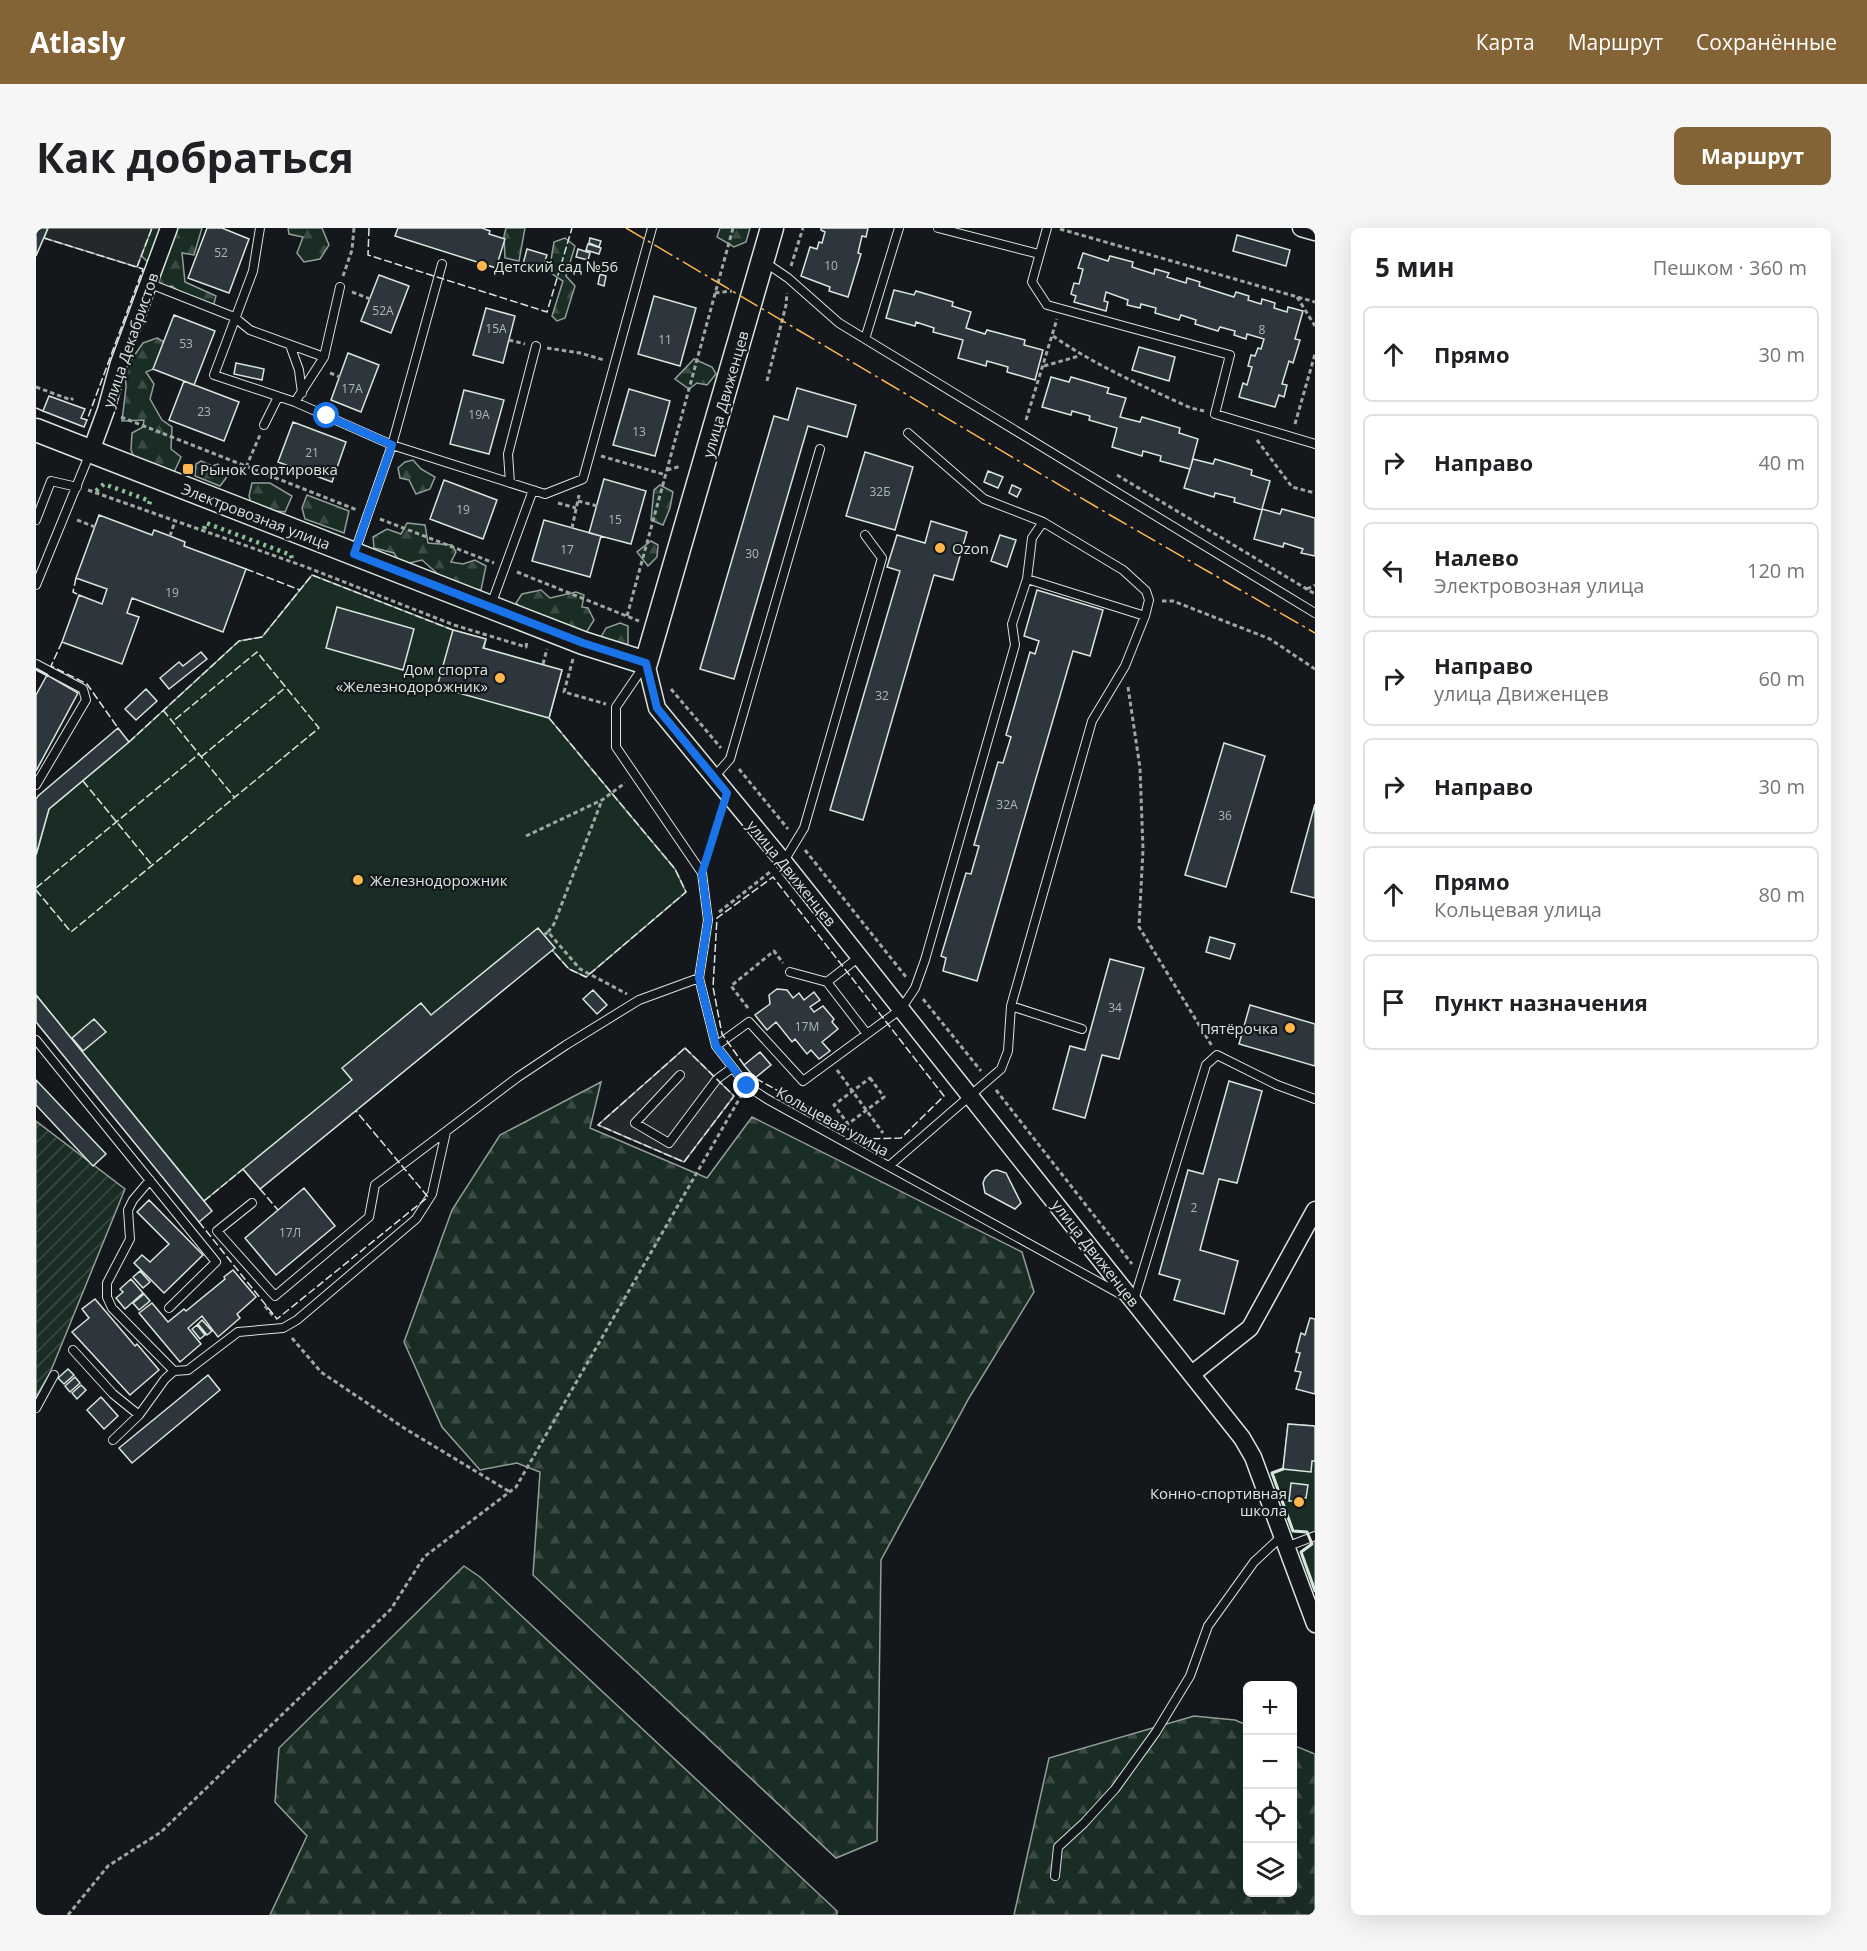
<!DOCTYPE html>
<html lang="ru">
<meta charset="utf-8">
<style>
:root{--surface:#fff;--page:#f6f6f6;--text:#202124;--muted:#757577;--line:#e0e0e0;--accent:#846436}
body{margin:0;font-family:"Open Sans",sans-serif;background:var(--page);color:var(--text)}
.controls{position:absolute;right:18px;bottom:18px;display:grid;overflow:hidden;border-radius:9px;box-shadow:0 6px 24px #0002}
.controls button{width:54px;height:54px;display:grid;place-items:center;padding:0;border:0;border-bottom:2px solid var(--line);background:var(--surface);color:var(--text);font:30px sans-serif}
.stop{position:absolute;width:18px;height:18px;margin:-14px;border:4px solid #1a73e8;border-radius:50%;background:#fff}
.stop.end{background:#1a73e8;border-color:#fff;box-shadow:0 2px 6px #0008}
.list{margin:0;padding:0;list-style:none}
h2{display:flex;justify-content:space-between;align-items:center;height:78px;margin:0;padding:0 24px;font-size:26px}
h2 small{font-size:20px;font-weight:400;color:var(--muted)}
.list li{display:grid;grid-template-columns:39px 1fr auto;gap:18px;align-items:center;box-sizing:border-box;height:96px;margin:0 12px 12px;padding:0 12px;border:2px solid var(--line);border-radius:9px}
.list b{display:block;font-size:22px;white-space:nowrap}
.list p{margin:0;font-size:20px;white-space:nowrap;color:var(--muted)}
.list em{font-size:20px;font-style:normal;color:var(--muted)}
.icon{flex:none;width:33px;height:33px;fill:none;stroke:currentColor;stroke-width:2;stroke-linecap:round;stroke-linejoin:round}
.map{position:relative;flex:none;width:1279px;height:1687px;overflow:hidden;border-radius:9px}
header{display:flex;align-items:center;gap:36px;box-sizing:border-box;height:84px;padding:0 30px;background:var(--accent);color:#fff}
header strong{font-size:28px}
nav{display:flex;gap:33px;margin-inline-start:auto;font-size:21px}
.intro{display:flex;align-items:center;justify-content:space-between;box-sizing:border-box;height:144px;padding:0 36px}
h1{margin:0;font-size:42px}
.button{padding:15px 27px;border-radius:9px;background:var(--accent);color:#fff;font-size:21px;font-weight:700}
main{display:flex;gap:36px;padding:0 36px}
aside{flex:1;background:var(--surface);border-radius:9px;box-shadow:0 6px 24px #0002}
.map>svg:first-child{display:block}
.grass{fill:#1a2d24;stroke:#939e99;stroke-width:1.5}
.forest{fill:url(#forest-firs);stroke:#939e99;stroke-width:1.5}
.garden{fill:url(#garden-furrows);stroke:#939e99;stroke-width:1.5}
.parking{fill:#24282b;stroke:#939e99;stroke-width:1.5}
.building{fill:#2c363c;stroke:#d8e6dc;stroke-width:1.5}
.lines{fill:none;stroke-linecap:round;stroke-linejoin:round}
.lane-casing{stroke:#d8e6dc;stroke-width:10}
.street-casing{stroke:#d8e6dc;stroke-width:19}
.secondary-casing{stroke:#d8e6dc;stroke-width:25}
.path{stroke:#9da8a2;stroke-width:3;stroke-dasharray:4.5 3;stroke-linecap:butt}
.lane{stroke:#14181c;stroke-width:8}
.street{stroke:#14181c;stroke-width:16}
.secondary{stroke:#14181c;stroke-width:22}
.hedge{stroke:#8ac095;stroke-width:4.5;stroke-dasharray:3 4.5;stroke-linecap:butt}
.fence{stroke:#d8e6dc;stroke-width:1.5;stroke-dasharray:8 3;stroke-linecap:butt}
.wall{stroke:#d8e6dc;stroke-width:3}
.power{stroke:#ffb74d;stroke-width:1.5;stroke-dasharray:21 4.5 3 4.5;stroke-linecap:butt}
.route{stroke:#1a73e8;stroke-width:8}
.poi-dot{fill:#ffb74d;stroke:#14181c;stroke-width:2}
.labels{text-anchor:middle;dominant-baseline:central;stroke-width:4.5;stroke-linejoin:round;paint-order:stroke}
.number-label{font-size:12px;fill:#adbab4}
.poi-label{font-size:15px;fill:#d8e6dc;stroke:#14181c;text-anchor:start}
.street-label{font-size:15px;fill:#d8e6dc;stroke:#14181c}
</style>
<header>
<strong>Atlasly</strong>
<nav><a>Карта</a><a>Маршрут</a><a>Сохранённые</a></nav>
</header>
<div class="intro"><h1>Как добраться</h1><a class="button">Маршрут</a></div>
<main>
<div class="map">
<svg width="1279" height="1687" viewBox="0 0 1279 1687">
<defs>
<pattern id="forest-firs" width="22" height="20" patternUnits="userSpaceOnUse" patternTransform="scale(1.5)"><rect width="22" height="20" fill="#1a2d24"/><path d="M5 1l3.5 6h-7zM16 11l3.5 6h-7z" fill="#3b4b43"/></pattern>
<pattern id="garden-furrows" width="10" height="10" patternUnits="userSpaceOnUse" patternTransform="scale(1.5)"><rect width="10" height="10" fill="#1a2d24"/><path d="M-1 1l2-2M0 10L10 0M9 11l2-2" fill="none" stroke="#3b4b43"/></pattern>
</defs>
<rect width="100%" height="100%" fill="#14181c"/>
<path class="grass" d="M276 347 417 402 450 411 448 420 526 442 513 490 639 641 650 664 550 749 533 741 516 722 224 961 207 941 168 973 0 767V627L13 581 93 514 203 413 226 409Z
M1252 1196 1279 1198V1363L1265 1324 1276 1316 1271 1304 1257 1303 1236 1245 1247 1241Z"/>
<path class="forest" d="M109 0H166L158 27 146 25 149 54 180 68 177 79H161L136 58 118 61 114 36 99 22Z
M252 0H286L293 17 284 31 268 34 261 25 267 9 253 6Z
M470 0H489L483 33 469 30 468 8Z
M684 0H714L710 14 698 19 681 9Z
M529 10 539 18 530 48 539 58 529 90 521 93 516 88 527 53 513 44 518 14Z
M121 110 130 115 120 140 110 144 118 156 114 171 126 192 136 199 135 221 145 229 134 253 101 236 95 222 96 205 107 199 108 192 86 193 90 159 89 141 107 115Z
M658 131 676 139 680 146 671 157 661 155 653 161 639 151Z
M377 232 385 241 399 249 394 261 380 266 373 252 364 250 362 240 369 234Z
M165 233 176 238 182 236 193 246 184 258 159 248 160 236Z
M216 255H234L256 268 249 284C238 281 230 287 218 285L213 268Z
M624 257 637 264 634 280 627 297 615 292 618 262Z
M271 267 313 283 308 305 269 291 266 280Z
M371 295 389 297 392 315 416 317 420 324 415 334 427 336 439 332 450 338 445 362 412 355 386 332 365 337 358 325 338 320 337 309 351 301 365 306Z
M615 313 622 317 621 329 612 338 601 324Z
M505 362 514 370 540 364 548 367 546 379 552 380 558 392 550 405 489 384 480 375 486 366Z
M584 395 592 398V415L581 425 564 411 570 400Z
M565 854 554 900 671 950 716 889 986 1024 998 1064 933 1170 845 1332 841 1613 800 1630 497 1347 504 1244 481 1235 444 1242 406 1199 368 1114 416 982 464 907Z
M428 1338 444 1349 801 1683V1687H234L271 1608 239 1574 243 1520Z
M1158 1488 1199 1492 1211 1497 1212 1664H1256L1257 1517 1279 1526V1687H978L1013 1530Z"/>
<path class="garden" d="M0 893 89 961 14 1145 0 1169Z"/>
<path class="parking" d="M12 0H116L101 39 8 10Z
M649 820 698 868 648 934 562 897Z"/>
<path class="building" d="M0 0H12L0 28Z
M171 0H186L213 11 193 65 152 50Z
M362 0H446L454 3 453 6 469 11 460 40 359 8Z
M785 0H832L830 9 826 8 822 25 825 26 812 69 793 63 794 59 765 48 774 19 781 21 783 14 786 15 789 4 785 2Z
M1201 7 1254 22 1250 38 1197 23Z
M554 10 565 13 563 19 553 15Z
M552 16 565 20 563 26 550 22Z
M491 21 511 27 506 42 487 36Z
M542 21 554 25 552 32 540 29Z
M1047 25 1072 33 1074 28 1097 34 1096 39 1118 46 1119 41 1133 45 1131 49 1150 55 1151 50 1164 54 1163 58 1198 69 1200 64 1213 68 1212 72 1225 76 1226 71 1239 75 1238 80 1251 84 1252 79 1267 83 1259 111 1264 112 1257 135 1253 133 1246 156 1251 157 1248 169 1243 167 1239 179 1203 169 1207 155 1211 157 1216 139 1212 138 1215 127 1219 128 1222 120 1225 121 1228 111 1211 106 1210 111 1198 107 1199 103 1184 99 1182 103 1159 96 1160 92 1145 87 1143 92 1119 85 1120 80 1105 76 1104 80 1091 77 1092 72 1070 64 1068 73 1072 74 1070 83 1038 74 1040 68 1035 66 1038 55 1043 56 1047 41 1042 40Z
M564 46 570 48 568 58 562 56Z
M343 47 373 58 355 105 325 93Z
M858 62 878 67 880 63 917 74 916 78 935 84 930 100 949 106 951 102 989 112 988 117 1007 122 999 152 971 144 972 139 951 133 950 138 922 130 927 112 897 104 898 100 880 94 879 98 850 90Z
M618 68 660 80 644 138 602 126Z
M450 80 479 88 467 135 437 127Z
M138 87 179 103 158 157 117 141Z
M1103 119 1139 129 1133 153 1096 142Z
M312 125 343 137 325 184 295 172Z
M200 135 228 141 226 152 198 146Z
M1015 149 1033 154 1035 149 1073 160 1071 165 1090 170 1084 189 1104 194 1106 189 1144 200 1143 205 1162 211 1154 241 1124 233 1125 228 1107 223 1106 228 1076 219 1081 200 1053 192 1054 188 1036 183 1035 187 1006 179Z
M148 153 203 174 188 213 133 192Z
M761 160 820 177 811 209 772 198 698 451 664 441 738 188 752 192Z
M593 161 634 173 619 228 577 217Z
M428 162 468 172 453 226 414 216Z
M13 168 49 181 45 190 51 192 48 199 7 183Z
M257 194 310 214 296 254 242 234Z
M829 224 877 239 859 302 810 288Z
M1157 231 1177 236 1179 231 1216 242 1215 247 1234 253 1226 281 1244 286 1246 281 1279 290V328L1265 325 1267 321 1248 315 1247 319 1218 311 1226 282 1198 274 1199 270 1179 265 1178 269 1148 260Z
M952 243 967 249 962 260 948 254Z
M568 251 610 263 595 316 553 305Z
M408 252 461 272 447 311 394 291Z
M976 257 985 261 981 269 973 265Z
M63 287 116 307 118 302 134 308 149 314 148 318 210 341 187 404 96 370 91 385 103 389 86 436 26 414 43 367 66 376 71 361 40 350Z
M508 292 565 308 554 349 496 333Z
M895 293 931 304 917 352 898 347 827 592 794 582 864 343 851 339 861 307 889 315Z
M964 307 980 312 971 339 955 333Z
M1001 362 1067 382 1054 428 1037 423 941 753 907 743 910 730 905 728 930 645 935 646 943 618 938 617 962 534 967 535 975 509 970 507 994 424 999 426 1003 413 988 408Z
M301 379 378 401 367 442 290 420Z
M417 402 450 411 447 420 526 442 513 490 401 459Z
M165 424 171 431 133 461 124 450 143 434 147 438Z
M11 447 42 465 0 543V467Z
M110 461 121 473 100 492 89 481Z
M82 500 93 514 13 581 0 627V571L2 568Z
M1188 515 1229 528 1190 659 1149 647Z
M1279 576V670L1255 664Z
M502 700 519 720 224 961 207 941 316 852 306 840 385 775 395 787Z
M1174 709 1199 716 1194 731 1170 724Z
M1074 731 1108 740 1083 831 1066 827 1049 890 1017 881 1034 818 1049 822Z
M741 761 751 762 757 770 763 765 768 772 778 764 784 772 774 779 778 784 787 778 798 791 796 794 802 801 786 814 794 823 783 831 775 822 771 826 759 811 756 814 740 794 731 802 719 787 734 776 733 767Z
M557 762 571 777 561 786 547 771Z
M0 767 176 983 163 994 0 794Z
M1214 777 1279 796V838L1203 816Z
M58 791 70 804 47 823 36 810Z
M724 824 735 837 719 850 708 837Z
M0 852 70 926 57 938 0 877Z
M1193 853 1226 863 1201 955 1183 951 1164 1022 1202 1033 1188 1086 1138 1072 1144 1052 1123 1046 1152 942 1167 946Z
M961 942 970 945 985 975 979 981 949 965 947 955 949 950 956 943Z
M268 960 299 998 240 1047 209 1010Z
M113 972 167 1027 128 1065 98 1035 106 1027 114 1034 133 1016 101 984Z
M197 1042 220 1069 201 1086 204 1090 182 1109 166 1088 152 1100 165 1116 144 1134 103 1085 116 1075 132 1094 148 1081 150 1083 189 1051 188 1049Z
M104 1043 114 1054 107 1060 97 1049Z
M95 1051 107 1065 89 1081 80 1070 87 1064 84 1061Z
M108 1066 114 1073 103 1082 97 1075Z
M59 1071 99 1118 101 1116 123 1142 94 1167 36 1104 53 1090 46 1081Z
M1274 1090 1279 1091V1166L1260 1161 1265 1144 1259 1143 1264 1125 1260 1124 1265 1105 1269 1107Z
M166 1092 176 1103 171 1107 162 1096Z
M161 1097 169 1107 164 1111 156 1101Z
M32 1141 38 1147 28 1156 22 1150Z
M172 1147 184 1162 96 1235 83 1220Z
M39 1149 44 1155 34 1164 29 1158Z
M45 1157 50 1162 41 1171 36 1165Z
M65 1169 82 1188 68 1201 51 1182Z
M1252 1196 1279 1198V1233H1276L1275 1244 1247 1241Z
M1255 1255 1272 1257 1270 1270 1261 1269V1273H1253Z"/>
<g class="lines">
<g class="lane-casing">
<path id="lane" d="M224 0 217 43 178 147 259 174 356 217 509 266 547 251 616 0
M902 0 1003 26
M1011 0 996 54 1011 77 1194 127 1179 186 1279 216
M727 33 752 50 803 95 1279 385
M112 55 198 89 214 102 288 129
M829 111 863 0
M254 117 263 142 266 165
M259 174 288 129 304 59
M228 197 242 169
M474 255 472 226 500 118
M0 292 15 253 41 259
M318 326 356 217 406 36
M991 351 1109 388
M0 357 54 225
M455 377 497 262
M610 435 580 479V519L666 645 672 692 663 750 680 818 711 858 731 871 1086 1067
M678 549 694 531 784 221
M0 557 50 472 47 461 0 436
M748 633 768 600 846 330 829 307
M823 729 791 754 831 806
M754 744 791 754
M975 778 1046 801
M0 812 180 1034 133 1080
M680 818 713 794 767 853 865 781 879 760 889 732 979 417 976 396 991 351 996 310 1007 294
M644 847 599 895 633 915 681 851 696 840
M853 938 965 841 972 823 975 778 1056 493 1089 438 1109 388 1113 372 1110 363 1087 342 1007 294 948 271 872 205
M114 952 97 972 92 982 94 1011 71 1055V1069L76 1080 138 1143
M216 975 181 1003 239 1068 333 989 339 957 482 849 530 817 603 772 663 750
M1098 1072 1170 837 1181 827 1241 857 1279 871
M37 1122 77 1166 103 1187
M0 1180 18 1147
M77 1212 103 1187 129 1151 138 1143 152 1142 202 1104 247 1100 261 1092 380 991 396 966 410 904
M1250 1319 1279 1308
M1019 1648 1022 1619 1048 1595 1079 1561 1120 1504 1154 1448 1172 1398 1218 1334 1246 1308"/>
</g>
<g class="street-casing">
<path id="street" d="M1265 0 1279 4
M55 223 70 182 83 135 133 0
M610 435 621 480 748 634 1206 1210 1217 1229 1279 1396
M1156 1146 1214 1100 1279 982"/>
</g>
<g class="secondary-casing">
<path id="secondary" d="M0 202 547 415 610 435 736 0"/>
</g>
<path class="path" d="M1024 1 1279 74
M755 38 767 0
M307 48 316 22 318 0
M316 64 334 71
M679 65 696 63
M1261 69 1279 98
M1017 108C1060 138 1107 158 1155 180L1168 183
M473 112 489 116
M511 120 544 125 568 132
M1008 138 1043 128
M294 145 304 149
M731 153 750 77 751 65
M0 159 35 172 37 170
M85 189 321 282
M990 192 1021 91
M1259 196 1279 126
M1221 212 1256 259 1279 265
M565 228 630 247
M210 239 224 207
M631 242 645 238
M1081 247 1279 366
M52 262 270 339 418 397 490 419 491 414
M542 273 561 278
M522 275 540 280
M344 291 458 335
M41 292 59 299
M536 300 543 267
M134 308 139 293
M481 344 603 393
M1271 361 1279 357
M1126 373H1137L1234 411 1279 441
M591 388 697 0
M537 431 528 464 570 476
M507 436 511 421
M1092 459 1104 540 1107 621 1103 699 1176 818
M635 461 685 520
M703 541 752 601
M490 608 566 572 589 555
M769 622 870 749
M671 629 685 584
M683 684 734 644
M512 704 518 696 566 572
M508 707 512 704 544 741 591 766
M887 771 945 843
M712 780 695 758 738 723 747 735
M801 842 847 905
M834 850 848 869 812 896 798 877Z
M960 862 1096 1036
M229 1078 238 1089
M256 1110 285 1144 368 1200 474 1264
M32 1687 72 1638 125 1604 355 1381 388 1329 480 1259 705 868"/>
<use href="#lane" class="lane"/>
<use href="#street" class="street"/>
<use href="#secondary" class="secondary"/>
<path class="hedge" d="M60 263 68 256 114 273 112 280
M168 301 170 295 255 327 256 332"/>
<path class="fence" d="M333 0 332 27 511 84 536 0
M8 10 107 41 51 192
M101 39 116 0
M0 180 7 183
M210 341 264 362
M40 350 37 364 43 367
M26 414 15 438 51 456 82 500
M127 482 199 570
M513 490 639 641 650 664 550 749 533 741 516 722
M93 514 203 413 226 409 276 347 417 402
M165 529 250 459
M47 553 116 637
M0 660 163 526
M0 662 35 704 283 500 221 424 136 494
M649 820 698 868 648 934 562 897Z
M708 837 686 806 677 759 681 690 737 649 908 868 865 910 830 911 719 850
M224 961 242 982
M168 973 207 941
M163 994 241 1091 392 969 320 883"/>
<path class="wall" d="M0 441 11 447
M1247 1241 1236 1245 1257 1303 1271 1304 1276 1316 1265 1324 1279 1363"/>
<path class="power" d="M590 0 1074 287 1279 405"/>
</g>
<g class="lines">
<path class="route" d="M291 188 356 217 318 326 547 415 610 435 621 480 691 565 666 645 672 692 663 750 680 818 711 858"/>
</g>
<g class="poi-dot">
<circle cx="446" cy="38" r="6"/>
<rect x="146" y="235" width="12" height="12" rx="3"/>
<circle cx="904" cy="320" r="6"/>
<circle cx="464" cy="450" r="6"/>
<circle cx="322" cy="652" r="6"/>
<circle cx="1254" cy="800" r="6"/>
<circle cx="1263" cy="1274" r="6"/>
</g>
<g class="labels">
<g class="number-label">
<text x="185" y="24">52</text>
<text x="795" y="37">10</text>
<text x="347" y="82">52А</text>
<text x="460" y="100">15А</text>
<text x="1226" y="101">8</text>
<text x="629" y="111">11</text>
<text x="150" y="115">53</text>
<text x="316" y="160">17А</text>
<text x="168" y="183">23</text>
<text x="443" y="186">19А</text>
<text x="603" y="203">13</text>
<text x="276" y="224">21</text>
<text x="844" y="263">32Б</text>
<text x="427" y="281">19</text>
<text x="579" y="291">15</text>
<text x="531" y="321">17</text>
<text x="716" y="325">30</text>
<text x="136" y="364">19</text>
<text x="846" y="467">32</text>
<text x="971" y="576">32А</text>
<text x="1189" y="587">36</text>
<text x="1079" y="779">34</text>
<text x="771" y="798">17М</text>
<text x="1158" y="979">2</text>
<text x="254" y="1004">17Л</text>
</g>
<g class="poi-label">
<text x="458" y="38">Детский сад №56</text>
<text x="164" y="241">Рынок Сортировка</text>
<text x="916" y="320">Ozon</text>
<text x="452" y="441" text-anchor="end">Дом спорта<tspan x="452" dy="17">«Железнодорожник»</tspan></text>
<text x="334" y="652">Железнодорожник</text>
<text x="1242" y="800" text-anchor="end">Пятёрочка</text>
<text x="1251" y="1265" text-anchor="end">Конно-спортивная<tspan x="1251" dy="17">школа</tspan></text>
</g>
<g class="street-label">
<text transform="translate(94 112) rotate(-71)">улица Декабристов</text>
<text transform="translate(689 166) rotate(-74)">улица Движенцев</text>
<text transform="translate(220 288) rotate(21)">Электровозная улица</text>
<text transform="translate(756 645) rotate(51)">улица Движенцев</text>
<text transform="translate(797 893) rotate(29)">Кольцевая улица</text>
<text transform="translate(1060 1025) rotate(52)">улица Движенцев</text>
</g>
</g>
</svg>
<div class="controls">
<button>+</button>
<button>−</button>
<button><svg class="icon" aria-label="locate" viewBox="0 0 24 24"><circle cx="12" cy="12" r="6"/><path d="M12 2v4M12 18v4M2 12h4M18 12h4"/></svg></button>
<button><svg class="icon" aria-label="layers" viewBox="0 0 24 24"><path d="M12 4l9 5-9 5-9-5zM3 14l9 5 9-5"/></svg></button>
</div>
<div class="stop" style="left:291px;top:188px"></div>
<div class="stop end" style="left:711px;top:858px"></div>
</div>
<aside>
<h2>5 мин<small>Пешком · 360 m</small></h2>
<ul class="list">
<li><svg class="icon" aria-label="ahead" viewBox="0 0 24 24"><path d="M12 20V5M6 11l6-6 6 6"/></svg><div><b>Прямо</b></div><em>30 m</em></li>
<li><svg class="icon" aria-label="right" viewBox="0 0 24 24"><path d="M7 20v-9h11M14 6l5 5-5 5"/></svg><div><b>Направо</b></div><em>40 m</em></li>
<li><svg class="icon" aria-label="left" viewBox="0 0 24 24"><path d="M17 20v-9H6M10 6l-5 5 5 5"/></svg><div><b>Налево</b><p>Электровозная улица</p></div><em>120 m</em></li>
<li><svg class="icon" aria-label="right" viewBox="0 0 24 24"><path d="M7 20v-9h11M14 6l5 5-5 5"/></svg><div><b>Направо</b><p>улица Движенцев</p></div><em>60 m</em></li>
<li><svg class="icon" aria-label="right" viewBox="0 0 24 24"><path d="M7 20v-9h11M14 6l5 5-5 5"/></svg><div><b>Направо</b></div><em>30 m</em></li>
<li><svg class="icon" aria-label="ahead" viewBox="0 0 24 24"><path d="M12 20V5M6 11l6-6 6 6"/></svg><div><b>Прямо</b><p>Кольцевая улица</p></div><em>80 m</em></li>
<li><svg class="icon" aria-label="arrive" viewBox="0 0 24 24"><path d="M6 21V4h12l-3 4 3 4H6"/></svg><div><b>Пункт назначения</b></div></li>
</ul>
</aside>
</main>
